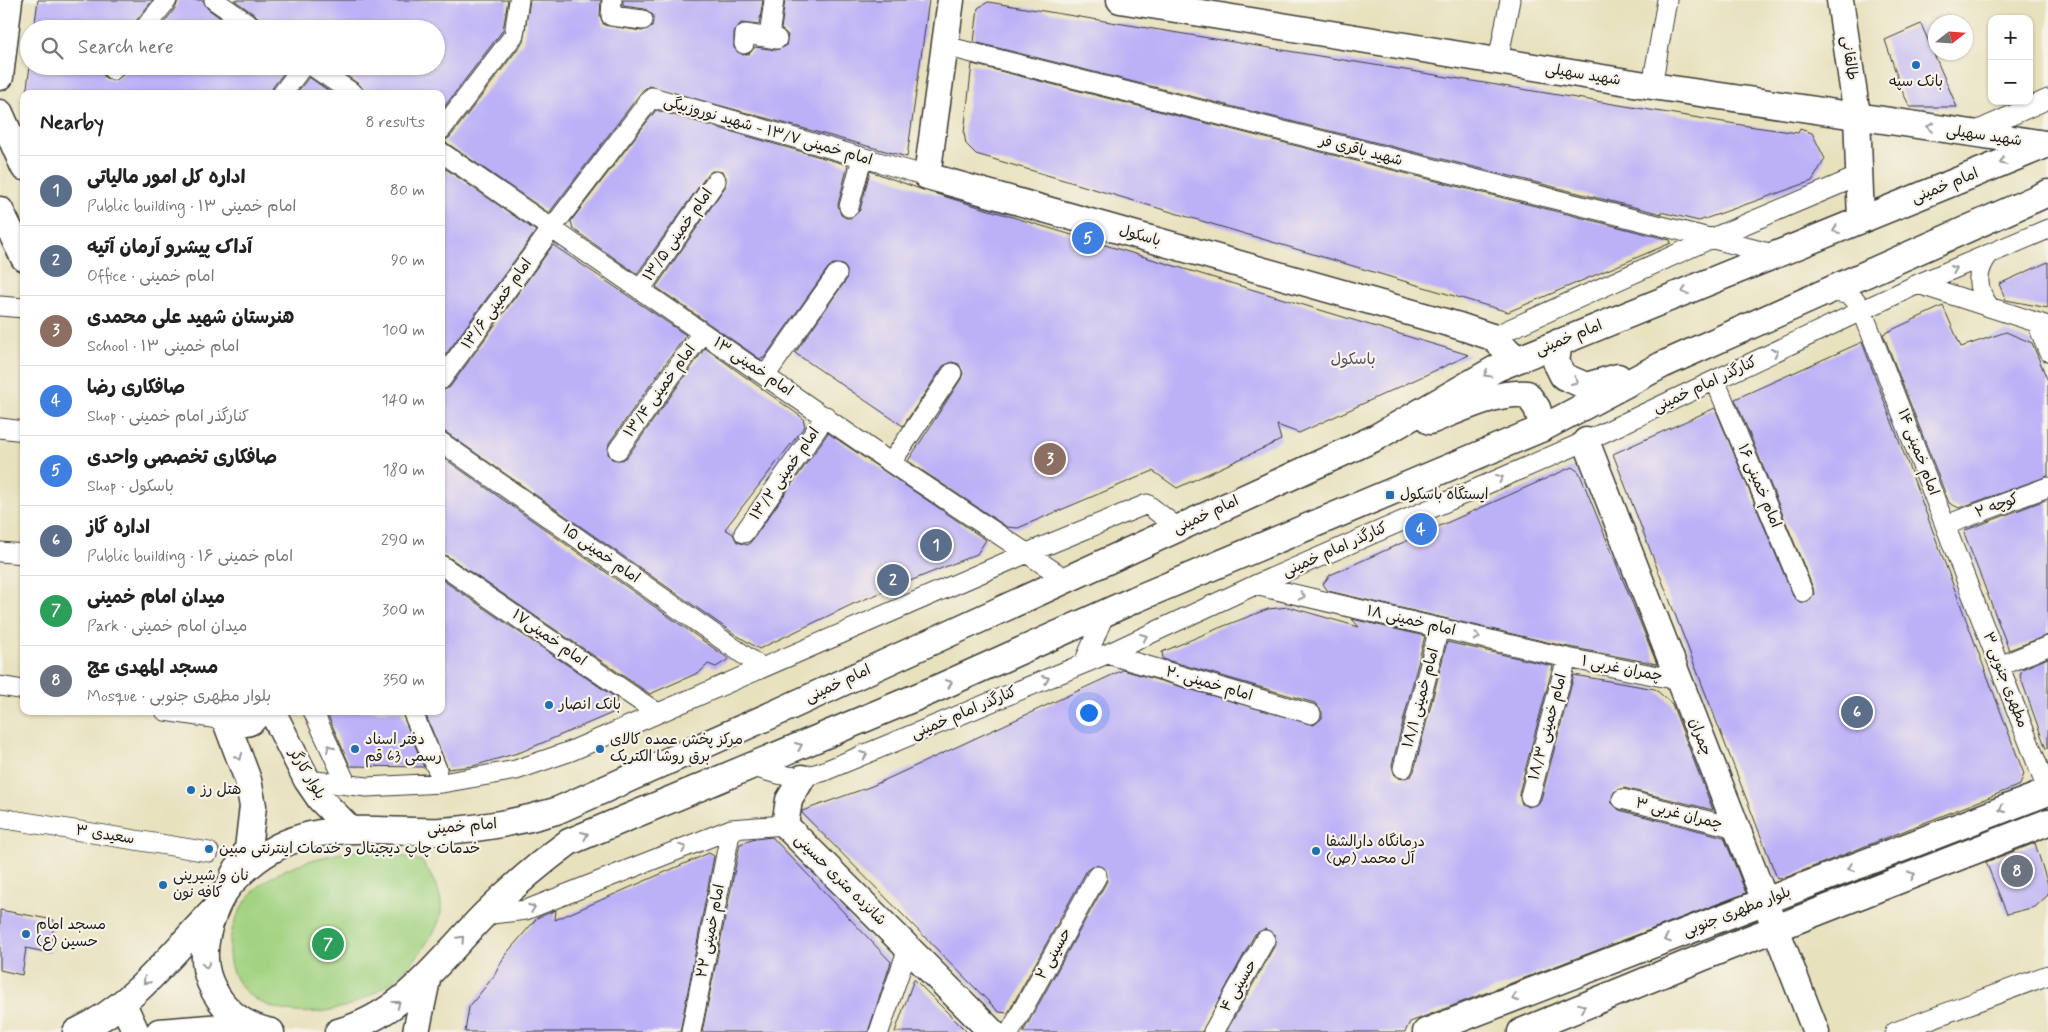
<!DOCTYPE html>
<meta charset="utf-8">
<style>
:root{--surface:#fff;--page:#f6f6f6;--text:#222;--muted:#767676;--line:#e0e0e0;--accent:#1f6fb2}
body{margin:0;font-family:Mynerve,"Playpen Sans Arabic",sans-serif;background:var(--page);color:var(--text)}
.controls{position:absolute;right:15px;top:15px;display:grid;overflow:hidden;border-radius:10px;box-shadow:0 1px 4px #0004}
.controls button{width:45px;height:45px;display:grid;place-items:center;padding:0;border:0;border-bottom:1px solid var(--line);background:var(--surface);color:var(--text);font:25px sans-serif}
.compass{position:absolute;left:1928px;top:15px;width:45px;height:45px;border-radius:50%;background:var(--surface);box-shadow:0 1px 4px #0004;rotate:73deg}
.you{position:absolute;left:1088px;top:712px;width:18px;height:18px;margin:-12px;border:4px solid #fff;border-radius:50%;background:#1a73e8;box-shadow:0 0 0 8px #1a73e833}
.badge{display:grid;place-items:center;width:32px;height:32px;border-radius:50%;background:var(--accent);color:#fff;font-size:16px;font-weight:700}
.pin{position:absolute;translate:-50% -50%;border:2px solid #fff;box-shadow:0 1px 5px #0006}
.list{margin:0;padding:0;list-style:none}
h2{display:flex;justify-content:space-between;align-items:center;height:65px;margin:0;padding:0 20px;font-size:21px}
h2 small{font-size:16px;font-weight:400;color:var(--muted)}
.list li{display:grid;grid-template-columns:32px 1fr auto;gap:15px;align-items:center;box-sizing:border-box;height:70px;padding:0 20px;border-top:1px solid var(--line)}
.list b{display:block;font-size:19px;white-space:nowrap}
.list p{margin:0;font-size:16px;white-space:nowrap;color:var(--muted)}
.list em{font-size:16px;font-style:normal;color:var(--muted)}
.icon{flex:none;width:28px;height:28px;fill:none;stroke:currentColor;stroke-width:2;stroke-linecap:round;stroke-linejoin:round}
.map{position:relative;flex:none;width:2048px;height:1032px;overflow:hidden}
.search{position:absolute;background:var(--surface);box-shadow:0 1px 4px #0004;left:20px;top:20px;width:425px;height:55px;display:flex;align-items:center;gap:12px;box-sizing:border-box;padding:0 18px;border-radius:28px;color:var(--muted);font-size:19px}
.panel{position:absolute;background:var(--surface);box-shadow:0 1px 4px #0004;left:20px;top:90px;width:425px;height:625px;border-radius:10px}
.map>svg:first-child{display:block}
.green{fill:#a2d381;stroke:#5f784e}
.building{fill:#bcb0f7}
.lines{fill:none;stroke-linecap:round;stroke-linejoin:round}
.street-casing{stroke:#3b3a34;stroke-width:21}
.secondary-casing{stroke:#3b3a34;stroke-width:29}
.street{stroke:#fff;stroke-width:19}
.secondary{stroke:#fff;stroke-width:26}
.oneway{stroke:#999}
.poi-dot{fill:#1f6fb2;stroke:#f7f3e8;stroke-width:2}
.labels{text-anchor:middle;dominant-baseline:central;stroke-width:4.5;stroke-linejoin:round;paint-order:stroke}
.street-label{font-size:15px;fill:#1c1c1c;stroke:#f7f3e8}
.poi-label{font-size:15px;fill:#1c1c1c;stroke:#f7f3e8;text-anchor:start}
.neighbourhood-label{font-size:16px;fill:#545069;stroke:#f7f3e8}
</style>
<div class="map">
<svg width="2048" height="1032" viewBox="0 0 2048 1032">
<rect width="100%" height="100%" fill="#f7f3e8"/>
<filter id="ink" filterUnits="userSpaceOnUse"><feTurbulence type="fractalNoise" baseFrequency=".02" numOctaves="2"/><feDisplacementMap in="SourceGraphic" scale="10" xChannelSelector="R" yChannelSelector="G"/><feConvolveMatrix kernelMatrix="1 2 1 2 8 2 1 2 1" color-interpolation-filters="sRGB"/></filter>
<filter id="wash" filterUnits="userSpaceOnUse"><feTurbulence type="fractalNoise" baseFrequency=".0096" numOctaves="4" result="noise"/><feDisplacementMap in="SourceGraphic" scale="20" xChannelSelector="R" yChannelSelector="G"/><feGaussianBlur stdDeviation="1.12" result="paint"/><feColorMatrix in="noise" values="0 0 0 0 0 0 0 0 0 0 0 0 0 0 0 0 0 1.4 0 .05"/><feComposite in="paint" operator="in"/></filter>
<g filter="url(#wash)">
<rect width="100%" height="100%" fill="#e8e1be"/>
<path class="green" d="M355 851H379L422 861C430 874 439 888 441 902 443 919 435 931 426 944 407 974 371 1001 336 1009 274 1024 207 991 236 919 255 871 309 858 355 851Z"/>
<g id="blocks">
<path class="building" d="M38 0H153L135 22 133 29H34Z
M178 0H203L208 9 236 29H159L176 7Z
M234 0H508L503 30 441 111V94H365L360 85 333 66H436V29H267L262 20Z
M530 0H601L600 16 604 25 642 31 652 26 653 15 645 9 623 6V0H763L759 25 741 23 734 32V48L743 55 749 54 755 47 776 50 786 46 788 35 781 29 785 0H929L907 157 649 86 643 90 549 213 444 141 450 137 523 42Z
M988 2 1748 126 1798 133 1800 129 1812 133 1825 159 1812 181 1699 221 1661 212 1662 214 974 42 978 8Z
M1921 24 1957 107H1910L1902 91 1885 40Z
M972 64 1670 240 1671 243 1508 312 976 154 966 144 964 133Z
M30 66H103L104 77 113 81 123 75 126 66H289L273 87 271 94H26Z
M309 77 333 94H296Z
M656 110 848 165 838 205 841 215 846 218H852L860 210 870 171 923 190 1469 355 1299 433 1277 425 1281 440 1177 488 1153 471 1018 528 1007 527 908 461 961 379 963 373 959 364 952 362 943 366 903 426 795 353 846 280 847 270 843 265 833 264 828 268 764 358 760 359 656 287 725 187 726 177 722 172 712 171 707 175 637 274 573 229 571 221Z
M446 169 536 231 441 361V174Z
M553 245 686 335 609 443 608 454 612 459 622 460 627 457 705 348 803 418 805 426 725 529 733 534 737 542 748 545 753 539 828 433 986 540 977 554 853 604 759 649 733 633 447 433 441 431V391L450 387Z
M2048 262V308L2006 300 1999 284Z
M1943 306 1961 347 2006 332 2032 343 2048 381V476L1959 508 1949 503 1883 334Z
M1862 342 2024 774 2020 785 1787 877 1777 878 1613 454 1715 408 1793 596 1801 603 1808 602 1814 594 1813 588 1735 399Z
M441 456 729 659 716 667 708 664 700 672 650 694 447 556 441 554Z
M1572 467 1579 472 1657 664 1564 646 1328 591 1323 584 1330 575Z
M2048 499V635L2009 650 1964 533 1966 530Z
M441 579 616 698 617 711 521 752 473 766 448 769 424 711H441Z
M1289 607 1359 627 1352 619 1425 636 1392 765 1395 776 1401 779 1411 776 1414 771 1447 642 1553 666 1519 793 1522 804 1528 807 1538 804 1541 799 1574 675 1655 689 1672 704 1713 810 1624 788 1614 792 1611 802 1619 810 1724 837 1746 893 1410 1022 1405 1032H1226L1275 945V935L1265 929 1255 934 1202 1032H1023L1107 881 1106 870 1096 865 1087 870 1008 1013 999 1012 802 813V811L872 786 1123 670 1314 725 1322 718V712L1315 703 1163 659 1162 652 1219 628 1268 609Z
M2048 658V748L2046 749 2020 676 2022 669Z
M326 711H401L424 767 350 766Z
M772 837 891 962 868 1032H702L740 844 755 839Z
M2035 843 2048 885V895L2035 907 2007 914 1986 862Z
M709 853 714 856 680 1032H465L469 1007 494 976 505 955 537 918 556 910 555 920Z
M0 910 54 920 50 953 26 948 22 975 0 970Z
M914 979 967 1032H895Z"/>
</g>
</g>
<g filter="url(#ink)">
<use href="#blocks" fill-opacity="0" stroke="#3b3a34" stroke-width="1"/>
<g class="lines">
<g class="street-casing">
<path id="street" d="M214 0 256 29
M612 0 611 16 643 20
M144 29 167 0
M769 37 774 0
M744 44 745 34 777 39
M945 46 1777 255
M1498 61 1510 0
M312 66 354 94
M113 70 115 66
M1652 86 1667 0
M282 94 303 66
M441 130 514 35 519 0
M1972 133 2048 99
M441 152 891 463 1067 580
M849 207 862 158
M1918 284 2048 326
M640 290 716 181
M1826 293C1843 291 1854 294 1862 310L2048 792
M0 306 24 308
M1989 306C1975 288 1976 271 1989 254
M2037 323 2048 351
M1492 337 1710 239 1859 176
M765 376 837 274
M441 380 552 228 652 97 927 176
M1715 380 1803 592
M0 428 24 431
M441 442 761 667
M618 450 702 333
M891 463 952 373
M1946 525 2048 487
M744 533 826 416
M0 552 24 554
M441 565 656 712
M1255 585 1567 658 1678 680
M1107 654 1311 714
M1084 663 1105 613
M2000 666 2048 646
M0 686 24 690
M165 711 225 720
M313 711 347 785
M412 711 437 769
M751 766C780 775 792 781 822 772L1107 654 1255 585 1586 441 1918 284 2048 229
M1403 768 1439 628
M307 780 367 787 442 783 516 770 571 751 1025 554 1147 504 1178 528
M1530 796 1567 658
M1622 799 1736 828
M0 818 209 852
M484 915 526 910 731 829 785 825
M691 1032 731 829
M879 1032 908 948
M1010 1032 1097 876
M1213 1032 1265 940
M1895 1032 2048 975"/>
</g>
<g class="secondary-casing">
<path id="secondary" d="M951 0 927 176 1459 326 1492 337 1517 359
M1120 0 1652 86 2046 144
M1840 0 1857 115 1861 220
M0 77 9 0
M0 113 24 167
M0 210 24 258
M1559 342 1556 362 1563 376 1586 386 1618 377
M1430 421C1461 409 1494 392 1527 394L1537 408 1543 428
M1586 441 1816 1032
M222 711 248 780 253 806 248 849 234 874
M228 711 238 723C249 724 254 722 258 711
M272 711 307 780 320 799 350 829
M802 778 789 800 785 825 992 1032
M123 1004 136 1032
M76 1032C132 1007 170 955 212 912
M159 1032 247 1025
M271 1032C243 1026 221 1009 210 982 201 960 205 936 213 915 221 893 231 882 248 867 306 816 370 833 440 831 479 829 519 822 556 811L776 713 1375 438 1497 368 2048 144
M338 1032C405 1014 439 960 485 914 512 887 539 864 569 842L931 691 1136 599 1543 428 1662 365 2048 193
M416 1032 428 975
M1426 1032 2048 792
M1521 1032 1728 947 2048 822"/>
</g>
<use href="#street" class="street"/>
<use href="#secondary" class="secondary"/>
</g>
<defs><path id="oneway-chevron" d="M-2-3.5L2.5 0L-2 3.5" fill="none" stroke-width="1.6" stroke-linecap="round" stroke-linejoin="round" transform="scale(1.25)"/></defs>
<g class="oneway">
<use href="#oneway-chevron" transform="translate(1930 127) rotate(-171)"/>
<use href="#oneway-chevron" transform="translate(2003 162) rotate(158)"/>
<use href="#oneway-chevron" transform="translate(1836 230) rotate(158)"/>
<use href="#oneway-chevron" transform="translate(1954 269) rotate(-23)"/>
<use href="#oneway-chevron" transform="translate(1685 291) rotate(158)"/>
<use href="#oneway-chevron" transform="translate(1775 352) rotate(-25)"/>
<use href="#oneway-chevron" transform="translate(1487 374) rotate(150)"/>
<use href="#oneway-chevron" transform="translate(1575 381) rotate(23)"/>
<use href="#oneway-chevron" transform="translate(1500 478) rotate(-24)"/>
<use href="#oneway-chevron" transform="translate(1302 596) rotate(13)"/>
<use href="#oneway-chevron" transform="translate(1144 637) rotate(-25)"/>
<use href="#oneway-chevron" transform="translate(1477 637) rotate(13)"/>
<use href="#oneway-chevron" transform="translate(1046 679) rotate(-23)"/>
<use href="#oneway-chevron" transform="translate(949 683) rotate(-24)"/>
<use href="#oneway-chevron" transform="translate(799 746) rotate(-23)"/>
<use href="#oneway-chevron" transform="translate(330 748) rotate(-115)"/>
<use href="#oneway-chevron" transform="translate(864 755) rotate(-23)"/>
<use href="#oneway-chevron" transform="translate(239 757) rotate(68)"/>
<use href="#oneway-chevron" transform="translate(2002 809) rotate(159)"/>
<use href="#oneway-chevron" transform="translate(585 835) rotate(-23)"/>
<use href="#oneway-chevron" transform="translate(683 848) rotate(-21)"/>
<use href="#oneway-chevron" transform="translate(1851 868) rotate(159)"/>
<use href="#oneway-chevron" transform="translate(1912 875) rotate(-22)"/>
<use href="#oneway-chevron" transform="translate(532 908) rotate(-21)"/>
<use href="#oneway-chevron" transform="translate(461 939) rotate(-47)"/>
<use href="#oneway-chevron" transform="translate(1667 939) rotate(159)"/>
<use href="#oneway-chevron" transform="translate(206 965) rotate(82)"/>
<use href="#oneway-chevron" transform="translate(146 981) rotate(134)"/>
<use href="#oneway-chevron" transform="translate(1515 998) rotate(159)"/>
<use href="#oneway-chevron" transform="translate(397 1004) rotate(-38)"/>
<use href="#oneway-chevron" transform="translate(1582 1007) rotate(-22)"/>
</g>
</g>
<g class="poi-dot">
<circle cx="1916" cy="65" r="5"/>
<rect x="1385" y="490" width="10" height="10" rx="2.5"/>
<circle cx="549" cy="705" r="5"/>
<circle cx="355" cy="749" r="5"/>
<circle cx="600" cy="749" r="5"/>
<circle cx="191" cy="790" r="5"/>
<circle cx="209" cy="849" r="5"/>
<circle cx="1316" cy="851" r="5"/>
<circle cx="163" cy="885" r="5"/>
<circle cx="26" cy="934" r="5"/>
</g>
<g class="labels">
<g class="street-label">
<text transform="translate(1849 58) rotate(82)">طالقانی</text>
<text transform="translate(1583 75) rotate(9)">شهید سهیلی</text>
<text transform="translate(768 131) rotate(16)">امام خمینی ۱۳/۷ - شهید نوروزبیگی</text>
<text transform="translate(1984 136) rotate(8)">شهید سهیلی</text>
<text transform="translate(1361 151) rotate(14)">شهید باقری فر</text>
<text transform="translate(1945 186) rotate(-22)">امام خمینی</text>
<text transform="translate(678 235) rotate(-55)">امام خمینی ۱۳/۵</text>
<text transform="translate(1140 236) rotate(16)">باسکول</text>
<text transform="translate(497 304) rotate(-54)">امام خمینی ۱۳/۶</text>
<text transform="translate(1569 338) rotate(-22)">امام خمینی</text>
<text transform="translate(753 367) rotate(34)">امام خمینی ۱۳</text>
<text transform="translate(1705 385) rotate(-25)">کنارگذر امام خمینی</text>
<text transform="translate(660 391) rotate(-54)">امام خمینی ۱۳/۴</text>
<text transform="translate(1918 452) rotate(69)">امام خمینی ۱۴</text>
<text transform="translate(785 474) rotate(-55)">امام خمینی ۱۳/۲</text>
<text transform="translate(1759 486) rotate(67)">امام خمینی ۱۶</text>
<text transform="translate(1997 506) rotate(-20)">کوچه ۲</text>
<text transform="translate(1206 515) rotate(-25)">امام خمینی</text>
<text transform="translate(1335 550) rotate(-24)">کنارگذر امام خمینی</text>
<text transform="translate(601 554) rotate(35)">امام خمینی ۱۵</text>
<text transform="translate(1411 621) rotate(13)">امام خمینی ۱۸</text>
<text transform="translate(549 638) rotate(35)">امام خمینی۱۷</text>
<text transform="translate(1622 669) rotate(11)">چمران غربی ۱</text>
<text transform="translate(2005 680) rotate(69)">مطهری جنوبی ۳</text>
<text transform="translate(838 684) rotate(-25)">امام خمینی</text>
<text transform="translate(1209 684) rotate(16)">امام خمینی ۲۰</text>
<text transform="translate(1421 698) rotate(-75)">امام خمینی ۱۸/۱</text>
<text transform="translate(964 713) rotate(-23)">کنارگذر امام خمینی</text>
<text transform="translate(1548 727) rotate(-75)">امام خمینی ۱۸/۳</text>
<text transform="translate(1700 737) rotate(69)">چمران</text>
<text transform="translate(307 774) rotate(59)">بلوار کارگر</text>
<text transform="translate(1679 814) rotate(14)">چمران غربی ۳</text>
<text transform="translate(462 827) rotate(-5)">امام خمینی</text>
<text transform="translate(105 835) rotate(9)">سعیدی ۳</text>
<text transform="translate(840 880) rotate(45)">شانزده متری حسینی</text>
<text transform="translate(1737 912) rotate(-21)">بلوار مطهری جنوبی</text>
<text transform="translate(711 931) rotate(-79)">امام خمینی ۲۲</text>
<text transform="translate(1054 954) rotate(-61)">حسینی ۲</text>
<text transform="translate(1239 986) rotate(-60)">حسینی ۴</text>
</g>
<g class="poi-label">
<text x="1916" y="82" text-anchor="middle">بانک سپه</text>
<text x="1400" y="495">ایستگاه باسکول</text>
<text x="559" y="705">بانک انصار</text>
<text x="365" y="740">دفتر اسناد<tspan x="365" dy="17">رسمی 63 قم</tspan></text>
<text x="610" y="740">مرکز پخش عمده کالای<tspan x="610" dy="17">برق روشا الکتریک</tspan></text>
<text x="201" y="790">هتل رز</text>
<text x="1326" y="842">درمانگاه دارالشفا<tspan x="1326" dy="17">آل محمد (ص)</tspan></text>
<text x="219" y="849">خدمات چاپ دیجیتال و خدمات اینترنتی مبین</text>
<text x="173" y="876">نان و شیرینی<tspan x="173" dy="17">کافه نون</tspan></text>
<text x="36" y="925">مسجد امام<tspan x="36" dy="17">حسین (ع)</tspan></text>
</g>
<g class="neighbourhood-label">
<text x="1353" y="359">باسکول</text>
</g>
</g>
</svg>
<div class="controls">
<button>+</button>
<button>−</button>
</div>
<svg class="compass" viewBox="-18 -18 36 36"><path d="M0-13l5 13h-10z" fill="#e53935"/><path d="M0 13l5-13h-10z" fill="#767676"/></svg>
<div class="you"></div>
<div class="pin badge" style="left:936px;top:545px;background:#5c6f8a">1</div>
<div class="pin badge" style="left:893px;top:580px;background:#5c6f8a">2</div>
<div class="pin badge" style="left:1050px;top:459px;background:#8d6e63">3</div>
<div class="pin badge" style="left:1421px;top:529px;background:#3f7fe0">4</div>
<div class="pin badge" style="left:1088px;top:238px;background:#3f7fe0">5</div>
<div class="pin badge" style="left:1857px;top:712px;background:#5c6f8a">6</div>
<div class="pin badge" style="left:328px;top:944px;background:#2e9e5b">7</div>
<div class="pin badge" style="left:2017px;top:871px;background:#6b7280">8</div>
<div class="search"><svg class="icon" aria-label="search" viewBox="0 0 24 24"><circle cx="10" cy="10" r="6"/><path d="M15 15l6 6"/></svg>Search here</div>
<section class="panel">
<h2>Nearby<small>8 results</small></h2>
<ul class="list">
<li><span class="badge" style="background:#5c6f8a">1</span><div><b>اداره کل امور مالیاتی</b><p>Public building · امام خمینی ۱۳</p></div><em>80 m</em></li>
<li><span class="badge" style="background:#5c6f8a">2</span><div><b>آداک پیشرو آرمان آتیه</b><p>Office · امام خمینی</p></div><em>90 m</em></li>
<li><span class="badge" style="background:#8d6e63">3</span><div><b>هنرستان شهید علی محمدی</b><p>School · امام خمینی ۱۳</p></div><em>100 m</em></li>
<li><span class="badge" style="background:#3f7fe0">4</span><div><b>صافکاری رضا</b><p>Shop · کنارگذر امام خمینی</p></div><em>140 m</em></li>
<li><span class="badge" style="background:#3f7fe0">5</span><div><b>صافکاری تخصصی واحدی</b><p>Shop · باسکول</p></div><em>180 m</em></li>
<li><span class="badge" style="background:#5c6f8a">6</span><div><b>اداره گاز</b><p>Public building · امام خمینی ۱۶</p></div><em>290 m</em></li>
<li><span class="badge" style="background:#2e9e5b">7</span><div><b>میدان امام خمینی</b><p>Park · میدان امام خمینی</p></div><em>300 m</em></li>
<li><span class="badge" style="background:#6b7280">8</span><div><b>مسجد المهدی عج</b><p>Mosque · بلوار مطهری جنوبی</p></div><em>350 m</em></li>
</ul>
</section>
</div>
